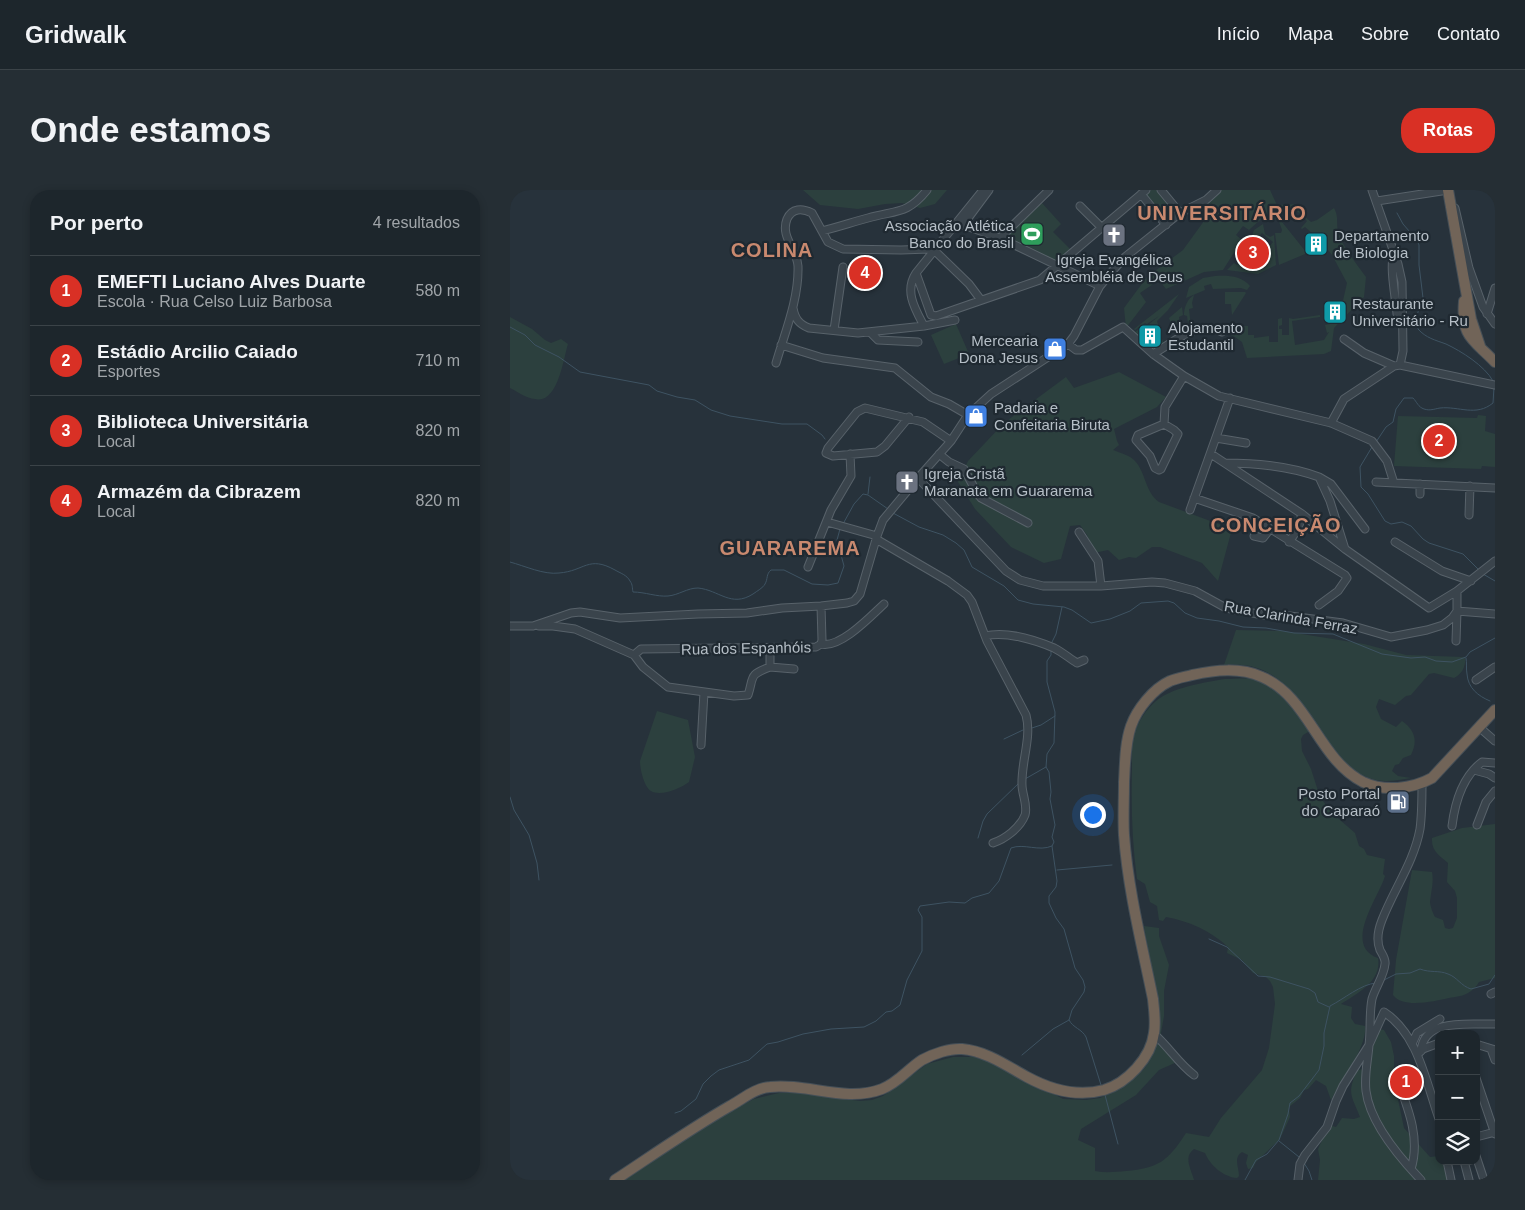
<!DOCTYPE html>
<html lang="pt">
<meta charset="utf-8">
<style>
:root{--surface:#1d262c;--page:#252e34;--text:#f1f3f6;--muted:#a0a5a9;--line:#3b4348;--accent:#d93025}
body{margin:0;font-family:Helvetica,sans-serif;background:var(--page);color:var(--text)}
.controls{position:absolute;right:15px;bottom:15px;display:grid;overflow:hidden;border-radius:10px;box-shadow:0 2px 8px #0003}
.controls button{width:45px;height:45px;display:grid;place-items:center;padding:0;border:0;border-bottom:1px solid var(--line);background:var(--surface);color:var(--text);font:25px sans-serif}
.you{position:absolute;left:582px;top:624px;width:18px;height:18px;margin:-12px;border:4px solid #fff;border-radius:50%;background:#1a73e8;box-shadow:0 0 0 8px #1a73e833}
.badge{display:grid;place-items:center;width:32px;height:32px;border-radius:50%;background:var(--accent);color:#fff;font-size:16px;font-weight:700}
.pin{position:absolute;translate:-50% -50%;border:2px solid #fff;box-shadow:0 1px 5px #0006}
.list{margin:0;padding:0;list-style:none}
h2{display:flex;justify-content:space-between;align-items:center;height:65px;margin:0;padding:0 20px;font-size:21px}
h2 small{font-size:16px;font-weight:400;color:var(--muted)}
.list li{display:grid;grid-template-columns:32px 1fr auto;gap:15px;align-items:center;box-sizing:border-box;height:70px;padding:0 20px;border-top:1px solid var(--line)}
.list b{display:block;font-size:19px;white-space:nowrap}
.list p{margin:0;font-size:16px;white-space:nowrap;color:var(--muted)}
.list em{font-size:16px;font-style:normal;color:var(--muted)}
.icon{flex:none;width:28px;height:28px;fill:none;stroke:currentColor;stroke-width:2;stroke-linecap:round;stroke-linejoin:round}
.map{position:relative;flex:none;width:985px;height:990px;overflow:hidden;border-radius:20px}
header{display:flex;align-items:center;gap:30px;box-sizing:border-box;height:70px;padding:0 25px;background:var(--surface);border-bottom:1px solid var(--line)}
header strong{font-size:24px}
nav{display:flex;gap:28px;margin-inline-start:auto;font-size:18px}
.intro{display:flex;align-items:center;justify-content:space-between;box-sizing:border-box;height:120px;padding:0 30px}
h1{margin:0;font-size:35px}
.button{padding:12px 22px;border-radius:20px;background:var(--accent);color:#fff;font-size:18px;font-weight:700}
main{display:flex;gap:30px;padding:0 30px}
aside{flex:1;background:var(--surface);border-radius:20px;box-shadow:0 2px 8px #0003}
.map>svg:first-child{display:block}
.green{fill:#2c403e}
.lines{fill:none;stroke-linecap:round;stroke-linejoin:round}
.stream{stroke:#3e5362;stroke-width:1}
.minor-casing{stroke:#58626a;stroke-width:9}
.highway-casing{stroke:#454f57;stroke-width:12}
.minor{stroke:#3a444c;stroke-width:7}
.highway{stroke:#716458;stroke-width:10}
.labels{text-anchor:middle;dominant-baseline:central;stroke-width:4.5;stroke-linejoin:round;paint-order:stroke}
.poi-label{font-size:15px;fill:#b6bfc7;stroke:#1f2931;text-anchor:start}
.street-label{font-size:15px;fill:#b6bfc7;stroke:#1f2931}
.district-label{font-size:20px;font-weight:bold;letter-spacing:1px;fill:#c9896f;stroke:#1f2931}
</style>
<header>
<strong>Gridwalk</strong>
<nav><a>Início</a><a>Mapa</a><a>Sobre</a><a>Contato</a></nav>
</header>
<div class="intro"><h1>Onde estamos</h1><a class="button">Rotas</a></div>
<main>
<aside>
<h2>Por perto<small>4 resultados</small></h2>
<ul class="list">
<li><span class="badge">1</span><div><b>EMEFTI Luciano Alves Duarte</b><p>Escola · Rua Celso Luiz Barbosa</p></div><em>580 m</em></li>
<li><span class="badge">2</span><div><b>Estádio Arcilio Caiado</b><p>Esportes</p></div><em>710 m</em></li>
<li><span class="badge">3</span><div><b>Biblioteca Universitária</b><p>Local</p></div><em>820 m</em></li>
<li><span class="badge">4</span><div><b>Armazém da Cibrazem</b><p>Local</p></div><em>820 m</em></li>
</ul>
</aside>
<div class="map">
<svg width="985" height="990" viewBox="0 0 985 990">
<rect width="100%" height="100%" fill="#27323b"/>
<path class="green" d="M293 0H437L425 14 410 18 392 13 375 14 348 19 310 15Z
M641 0H649L666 21 656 29 635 5Z
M709 0H760L767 15 790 14 792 24 801 32 807 30 824 18C829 27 826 32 828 41 830 53 848 76 856 87L854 107 824 138 821 161 814 164 737 168 732 152 725 147 701 136 721 134 723 135 721 142 731 145 734 136H738V145H744V148L759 146V152H768V129L772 128V135L769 136V139H772V145H779V128L783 129 810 125V127L782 131 785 155 814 150 819 142 817 143 815 135 820 134 819 130H821L820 134H823L824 127 829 128 837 93 822 65 811 51 795 37 792 39 791 38 797 31 784 18 782 21C767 11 750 31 739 40L733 36 726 45 732 50 713 80 694 82 656 99 649 90 630 103 636 112 616 138 614 118 637 87 673 60 694 31 684 22Z
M532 13 551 34 543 42 560 59 545 73 498 49 497 46Z
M763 27 771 29 772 32 796 62 795 64 769 75 765 43H771L772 40 768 29 758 30Z
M753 34 755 44 760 47 764 45 766 75 748 84 717 80 724 73 727 75 731 71 741 78 763 52 752 43 741 56 739 54 744 40Z
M705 86C718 85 732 86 740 96L737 100 731 98 703 99 701 94 694 96 695 100 676 108 679 97 693 88Z
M715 102H735L736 103 722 125 721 114H715Z
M669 104 658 120 647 131 653 152 666 148 659 128 672 117 673 125 669 127 671 141 679 140 677 126 674 125C674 118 677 109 684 105L682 113 683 118 679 119 681 137H694L641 161 620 143 623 140 625 142 636 134 638 139 633 142 642 159 648 157 646 153 647 149 644 143 640 141 638 135 649 126 637 134 635 133 625 140 624 139Z
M0 127 22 139 35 150 41 153 51 149 58 154C53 170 48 214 25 209 16 208 8 202 0 198Z
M446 134 459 164 434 174 421 145Z
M609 182 656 207 647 217 604 239 607 251 609 255 603 260C610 263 620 265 625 271 636 283 635 302 649 312L722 339 708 391 692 373 650 357H642L626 368 619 367 609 370 598 360 584 363 577 345 570 335 560 336 551 369 534 373 501 357 465 319 448 292 458 271 494 233 556 187 564 198Z
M968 225 976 226 975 241 985 244V277L972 276 971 279 884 276 888 226 967 228Z
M726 440 773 441 854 454 896 465 953 467 955 468C956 476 952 484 944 488L924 483 919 484 901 505 896 506 885 515 869 509 866 517 871 529 886 537 892 531C905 540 908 551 901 565L893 568 889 574 885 575 882 581 888 586 901 588C889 590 874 593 862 589 797 568 800 467 714 475Z
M715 489C726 489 741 487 751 491 773 499 787 523 800 541L793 545 791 549 792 561 801 579 810 607 822 623 845 643 849 656 854 659 857 665 875 669 873 684 875 686C869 707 832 755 868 768 872 791 848 803 831 814L842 817 841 828 845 834 855 836C858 855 831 892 821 910L816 896 806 890 798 899 794 900 790 908 779 917 780 927 770 949 746 972 743 978 738 979 736 973 738 965 732 962C723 968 729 977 729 986L727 988C713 987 700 975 695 963L684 959C673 967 681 979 684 990H112L205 929 244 909 269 903 288 902 318 907 350 911 362 910 373 906 417 874 443 867H464L489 875 553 909 576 910 590 908 604 902 632 881 639 872 645 853 647 812 634 736 649 738V746L659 775 654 801V826L650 849 667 872 649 880 626 905 571 939 568 950 585 958V981C595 983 605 982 616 981 649 978 658 971 676 943L699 947 711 928 752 880 759 858 765 814 763 797 760 791 756 787 743 783 732 770 717 763 718 757C701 741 679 731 656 727L653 731 649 730 647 716 640 712 635 694 627 689C622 652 621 616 622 579 622 569 621 558 623 548 626 534 638 516 650 508 666 497 696 492 715 489Z
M147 521 178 530 185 567 179 592C171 598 151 607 141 601 134 597 130 579 130 571Z
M985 634V788L969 792C966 797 963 800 958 803 953 806 945 807 939 808 925 811 893 819 883 805L886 770 902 680 922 682C924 693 921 701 920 712 920 715 923 724 925 727L933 730 935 738 939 739 943 738 947 728V708L945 701 937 692 938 673C931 666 921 662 922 648L952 638Z
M866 838 874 840 881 852 884 866V890L894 938 920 967 929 966V971H933L939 990H808L810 970 808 959 819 935 826 937 832 928 844 929 850 927C841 904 837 904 847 880L854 879Z"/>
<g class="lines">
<path class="stream" d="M887 23 893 34 907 50 909 55V75L913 108 907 125 908 139C916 148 925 150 936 154 951 161 975 176 983 191
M0 137 15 145 25 155 49 167 70 182 139 195 147 201 167 207 185 210 201 220 220 226 272 234H297L312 245 315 249
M866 252 876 237 883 232 886 219 894 208H903C907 212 908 217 914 219 920 221 924 219 930 218 949 216 966 227 983 213L984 197
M862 257 850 277 851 297 858 304 875 331 881 334 892 332 901 336 913 349 919 353 953 364 968 379
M358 304 360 287
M383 323 409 337 433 345 446 353 454 360 462 377 494 396 508 410 523 414 554 417 562 420 581 433 600 429 620 421 631 413 658 411 664 413 675 423 687 428 709 431 733 437 756 438 784 443 823 444 872 464 901 468 915 467 926 471 942 472 956 467 960 462 985 448
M333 334 344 314 353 304 358 305 378 319
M0 372C15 376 34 385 49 383 75 381 78 365 105 380 110 383 117 385 120 391 123 395 122 398 123 402 135 402 147 407 158 406 169 405 177 398 188 398 209 400 221 418 243 404 247 401 253 398 255 394 258 389 256 384 261 380H274L302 394 318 395 328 393 334 376 327 350 330 339
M973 384 985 391
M541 454 546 444 552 417
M956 468C957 473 956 479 957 484 958 498 968 506 980 511
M522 538 531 535 545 526
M494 549 513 540
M515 589 536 577
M0 607 4 620 19 645 27 673 29 690
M468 648 473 631 477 624 509 593
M547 680 602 675
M699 749 717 757 748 786 760 787 799 799 805 803 808 812 819 817
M874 790 886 784 900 783 910 779C920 783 929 780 938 784 947 787 951 796 961 799L979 794 985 785
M559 830C563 838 572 839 576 847L591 895
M512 865 543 839 559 830 562 820 574 802 575 797 573 790 565 778 554 739 546 728 539 713V706L546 697 547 691 542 656 544 652 542 647 545 635 540 609 541 602 539 582 536 577 537 564 544 553 545 522 537 492V471L541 465V460
M595 905 608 954
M165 923 171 921 186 909 193 894 201 886 209 880 239 870 257 854 268 852 293 844 321 839 354 837 366 831 376 822 382 821 390 815 397 790 412 761V727L408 720 410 716 439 712 455 713 462 708 479 703 489 691 501 658C514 653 529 662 542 656
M769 951 789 967
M794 973 799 981 802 990
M735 990 746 970 757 964 769 950 778 924 780 913 789 906 809 880 814 856V843L820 816C834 809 851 794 866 793"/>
<g class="minor-casing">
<path id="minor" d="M651 0 670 23
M862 0 888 74 892 92 893 161 890 175
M631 4 656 35
M867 11 938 0
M570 16 591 37
M945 18 959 78 973 117 985 134
M448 33 490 48 590 96
M449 36 453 35 479 0
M312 41C328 37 343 32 358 28 386 20 397 25 417 0
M490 48 539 0
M884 65C879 75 886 110 887 124
M406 83 421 125 426 126 530 90 636 0
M283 118C285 129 289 134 299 138L348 143 414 136 445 130
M977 124 985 98
M414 136C405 119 394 101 406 83L473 0
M324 140 333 77
M360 142 368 150 408 152
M834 149 854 163 884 176
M558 154 566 160H572L613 137 643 164 674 186 709 206 821 233 862 251 877 271 884 293
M271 155 313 168 385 178 421 207 439 214 458 225
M643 164C665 152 687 129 712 142
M266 173C275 142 289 109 288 76 287 59 270 47 277 29 282 18 292 18 302 23L318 52 333 59 391 60 419 59 425 61 459 94 471 110
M399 227 375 256 367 262 323 266 316 263 318 258 347 222 355 218 413 232 441 251
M821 233 834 209 884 176 890 175 985 195
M654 234 664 240 668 244 651 279 649 280 645 278 640 266 626 250 628 245Z
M654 234 655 217 674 186
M706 248 736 253
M429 264 439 272 454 279 467 303 471 308 518 333
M701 264 792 324 835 359 919 418 947 401 985 371
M715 273C747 273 779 276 809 287L820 311 835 359
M809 287 821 294 855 339
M408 288 496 381 510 390 533 396H591L642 392 655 393 685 401 716 418 753 425 780 426 833 433 881 447 917 440 933 435 942 428 947 421V401
M866 292 985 298
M910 304V294
M684 308 743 328 835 385 837 388 828 401 809 415
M680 320 720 208
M959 325 960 296
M317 332 367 346
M569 342 588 371 591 396
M744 346 753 348 760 339
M366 349 438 391 457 405 462 412 477 451 516 525C522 547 511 572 512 595 512 604 518 616 515 625 510 638 495 649 483 653
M779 352 788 339 792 324
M885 352 932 381 961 391
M298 377 321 320 341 286 340 264
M0 436H23L61 423 70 422 110 428 188 424 237 423 272 418 311 416 337 413 344 411 350 404 367 346 373 330 408 288 441 251 458 225 481 204 558 154 564 146 590 96 605 78 615 67 670 23 696 10 707 0
M29 436H43L65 439 124 465 133 477 158 497 224 506 238 505C244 487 238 485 260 477V459
M475 446C496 441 525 450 544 458 552 462 559 468 567 473L574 470
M946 451 947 421 985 424
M311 454C330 459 361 426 374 414
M124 465 131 459 306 457 311 454 312 450 311 416
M260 477 284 479
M966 490 985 477
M969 537 985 551
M191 555 194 502
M964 580 979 584 985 588
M967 635 976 612 985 601
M942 636C945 612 952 587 972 572L985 573
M981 804 985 802
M644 844C659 857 668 873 684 885
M902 854 907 843 930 829
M966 854 985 860
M981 859 985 870
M911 861C914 827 960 835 985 834
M909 863 913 859 929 853
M886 886C897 916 911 947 901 979
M966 888 985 944
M966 947 985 942
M966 966 973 987
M937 971 941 990
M954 971 959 990
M788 990 790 974 795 965 817 937 826 911 833 896 859 855 874 822C908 844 916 892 929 929
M911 990C889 967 860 933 856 901 854 885 858 870 859 855 861 840 859 824 862 809 865 798 874 786 875 774 876 769 872 764 870 760 866 750 868 740 872 730 884 699 904 672 910 639 912 624 912 608 912 593"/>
</g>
<g class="highway-casing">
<path id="highway" d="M938 0 961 129 970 156
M954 111C951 148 963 149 985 172
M105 990C143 965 180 939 220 916 233 909 245 898 260 897 298 893 335 913 372 899 388 893 398 879 412 870 423 864 440 858 452 859 476 861 497 876 517 887 541 900 568 907 594 900 617 893 641 868 644 843 646 832 644 820 643 809 632 755 618 700 614 645 613 628 614 610 614 592 615 574 615 553 621 536 627 519 643 499 660 491 667 488 674 487 682 485 705 480 730 477 752 487 799 507 808 569 853 592 874 602 902 599 922 588L985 520"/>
</g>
<use href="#minor" class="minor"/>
<use href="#highway" class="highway"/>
</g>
<defs>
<g id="stadium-square" transform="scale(1.25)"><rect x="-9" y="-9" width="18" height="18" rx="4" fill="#2e9e5b" stroke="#1f2931"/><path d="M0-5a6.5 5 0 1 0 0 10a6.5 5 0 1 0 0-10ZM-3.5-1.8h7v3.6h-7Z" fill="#fff"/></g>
<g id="church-square" transform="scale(1.25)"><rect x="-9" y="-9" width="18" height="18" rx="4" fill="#6b7280" stroke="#1f2931"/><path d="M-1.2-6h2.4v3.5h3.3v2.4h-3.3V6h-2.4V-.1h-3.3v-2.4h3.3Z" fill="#fff"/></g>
<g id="building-square" transform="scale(1.25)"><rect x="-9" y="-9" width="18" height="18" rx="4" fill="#0f9aa8" stroke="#1f2931"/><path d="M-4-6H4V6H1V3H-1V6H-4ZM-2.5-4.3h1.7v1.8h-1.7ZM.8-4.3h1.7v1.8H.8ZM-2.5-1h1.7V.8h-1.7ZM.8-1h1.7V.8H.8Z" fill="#fff"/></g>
<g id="shop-square" transform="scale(1.25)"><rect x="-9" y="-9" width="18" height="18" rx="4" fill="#3f7fe0" stroke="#1f2931"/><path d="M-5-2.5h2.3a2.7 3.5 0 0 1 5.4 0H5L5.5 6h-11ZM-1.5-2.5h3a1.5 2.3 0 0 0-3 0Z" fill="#fff"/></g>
<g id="fuel-square" transform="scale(1.25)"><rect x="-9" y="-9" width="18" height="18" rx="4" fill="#5c6f8a" stroke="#1f2931"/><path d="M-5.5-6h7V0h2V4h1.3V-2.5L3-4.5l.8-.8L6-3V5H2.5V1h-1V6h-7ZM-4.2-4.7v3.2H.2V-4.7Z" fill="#fff"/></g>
</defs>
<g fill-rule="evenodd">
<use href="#stadium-square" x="522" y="44"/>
<use href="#church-square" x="604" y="45"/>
<use href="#building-square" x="806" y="54"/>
<use href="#building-square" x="825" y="122"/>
<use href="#building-square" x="640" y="146"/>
<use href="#shop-square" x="545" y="159"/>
<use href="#shop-square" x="466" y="226"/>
<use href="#church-square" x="397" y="292"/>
<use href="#fuel-square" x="888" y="612"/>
</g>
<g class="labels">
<g class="poi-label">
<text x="504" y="35" text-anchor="end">Associação Atlética<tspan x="504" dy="17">Banco do Brasil</tspan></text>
<text x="824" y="45">Departamento<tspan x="824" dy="17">de Biologia</tspan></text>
<text x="604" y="69" text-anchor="middle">Igreja Evangélica<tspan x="604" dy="17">Assembléia de Deus</tspan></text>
<text x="842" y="113">Restaurante<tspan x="842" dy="17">Universitário - Ru</tspan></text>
<text x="658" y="137">Alojamento<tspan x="658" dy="17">Estudantil</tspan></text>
<text x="528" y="150" text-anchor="end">Mercearia<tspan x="528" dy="17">Dona Jesus</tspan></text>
<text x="484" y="217">Padaria e<tspan x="484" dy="17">Confeitaria Biruta</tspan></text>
<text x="414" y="283">Igreja Cristã<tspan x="414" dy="17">Maranata em Guararema</tspan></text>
<text x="870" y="603" text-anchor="end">Posto Portal<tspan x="870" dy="17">do Caparaó</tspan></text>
</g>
<g class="street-label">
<text transform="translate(781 427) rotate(10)">Rua Clarinda Ferraz</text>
<text transform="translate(236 458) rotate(-1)">Rua dos Espanhóis</text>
</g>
<g class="district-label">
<text x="712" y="23">UNIVERSITÁRIO</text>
<text x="262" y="60">COLINA</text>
<text x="766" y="335">CONCEIÇÃO</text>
<text x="280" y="358">GUARAREMA</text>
</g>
</g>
</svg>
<div class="controls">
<button>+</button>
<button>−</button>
<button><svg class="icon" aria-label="layers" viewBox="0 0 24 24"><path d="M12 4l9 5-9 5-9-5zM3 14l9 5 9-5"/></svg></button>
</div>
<div class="you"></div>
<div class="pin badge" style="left:896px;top:892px">1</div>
<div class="pin badge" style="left:929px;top:251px">2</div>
<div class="pin badge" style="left:743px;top:63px">3</div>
<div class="pin badge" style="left:355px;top:83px">4</div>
</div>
</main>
